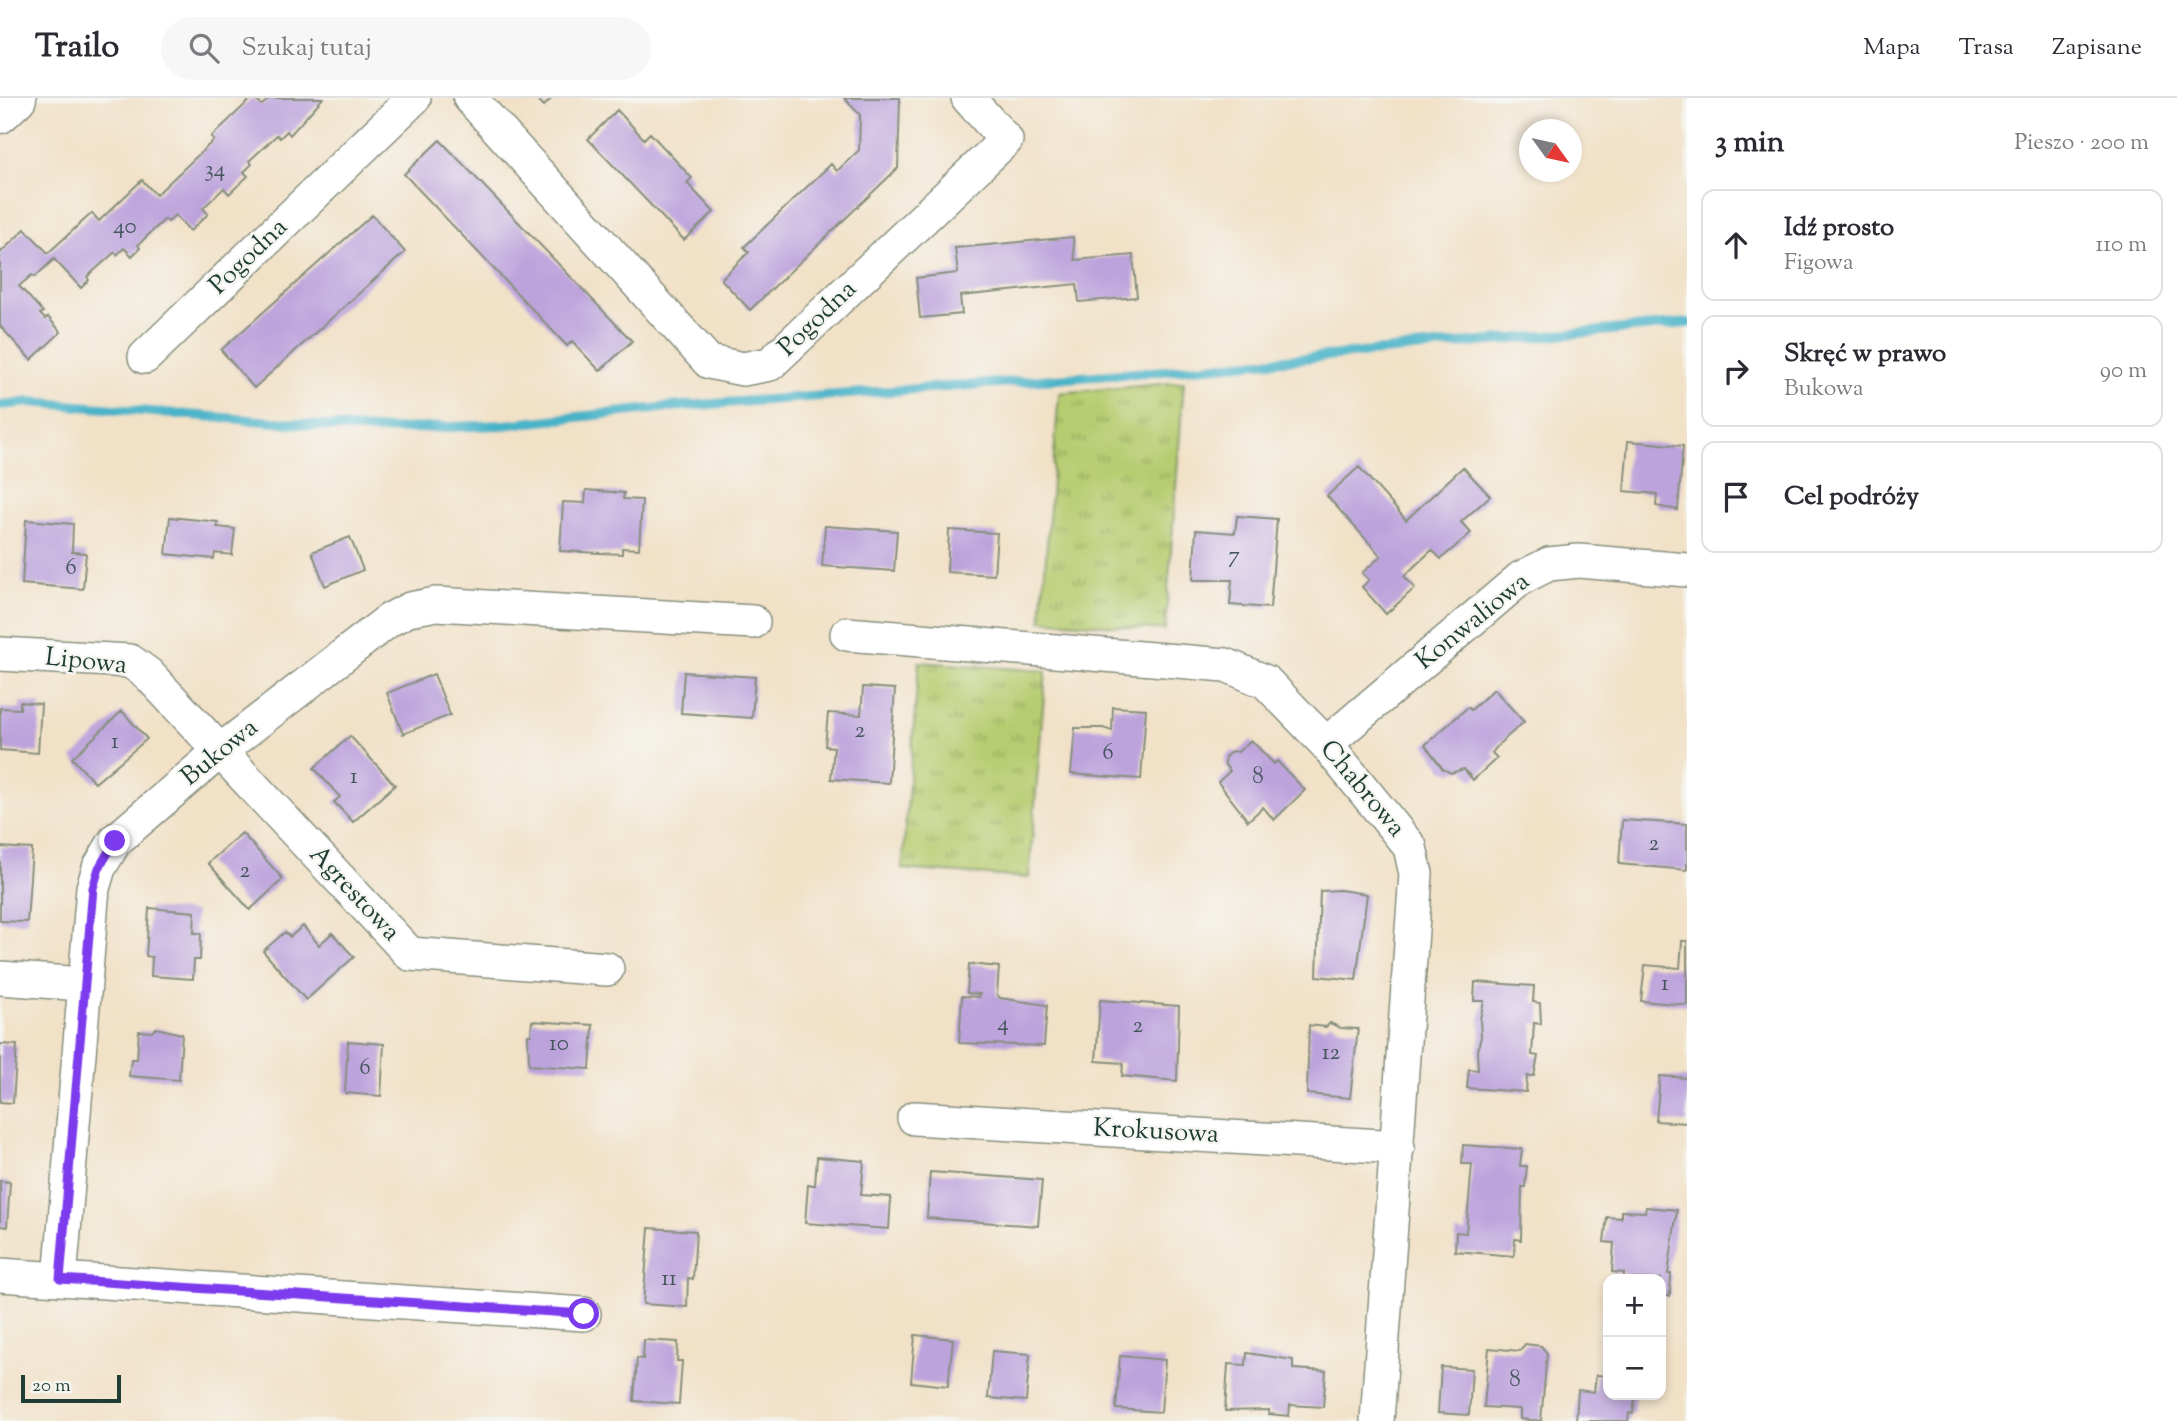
<!DOCTYPE html>
<html lang="pl">
<meta charset="utf-8">
<style>
:root{--surface:#fff;--page:#f7f7f7;--text:#2b2b33;--muted:#7c7c81;--line:#e1e1e2}
body{margin:0;font-family:"Sorts Mill Goudy",serif;background:var(--page);color:var(--text)}
.controls{position:absolute;right:21px;bottom:21px;display:grid;overflow:hidden;border-radius:14px;box-shadow:0 4px 10px #0003}
.controls button{width:63px;height:63px;display:grid;place-items:center;padding:0;border:0;border-bottom:2px solid var(--line);background:var(--surface);color:var(--text);font:35px sans-serif}
.compass{position:absolute;left:1519px;top:21px;width:63px;height:63px;border-radius:50%;background:var(--surface);box-shadow:0 4px 10px #0003;rotate:123deg}
.scale{position:absolute;left:21px;bottom:18px;width:100px;box-sizing:border-box;padding-left:7px;border:4px solid #1f3d34;border-top:0;font-size:19px;line-height:24px;white-space:nowrap;color:#1f3d34;-webkit-text-stroke:5px #f6f6f2;paint-order:stroke}
.stop{position:absolute;width:21px;height:21px;margin:-16px;border:5px solid #7c3aed;border-radius:50%;background:#fff}
.stop.end{background:#7c3aed;border-color:#fff;box-shadow:0 2px 7px #0008}
.list{margin:0;padding:0;list-style:none}
h2{display:flex;justify-content:space-between;align-items:center;height:91px;margin:0;padding:0 28px;font-size:30px}
h2 small{font-size:23px;font-weight:400;color:var(--muted)}
.list li{display:grid;grid-template-columns:46px 1fr auto;gap:21px;align-items:center;box-sizing:border-box;height:112px;margin:0 14px 14px;padding:0 14px;border:2px solid var(--line);border-radius:14px}
.list b{display:block;font-size:26px;white-space:nowrap}
.list p{margin:0;font-size:23px;white-space:nowrap;color:var(--muted)}
.list em{font-size:23px;font-style:normal;color:var(--muted)}
.icon{flex:none;width:38px;height:38px;fill:none;stroke:currentColor;stroke-width:2;stroke-linecap:round;stroke-linejoin:round}
.map{position:relative;flex:none;width:1687px;height:1323px;overflow:hidden}
header{display:flex;align-items:center;gap:42px;box-sizing:border-box;height:98px;padding:0 35px;background:var(--surface);border-bottom:2px solid var(--line)}
header strong{font-size:33px}
nav{display:flex;gap:38px;margin-inline-start:auto;font-size:24px}
.search{width:490px;height:63px;background:var(--page);display:flex;align-items:center;gap:18px;box-sizing:border-box;padding:0 24px;border-radius:38px;color:var(--muted);font-size:26px}
main{display:flex}
aside{flex:1;background:var(--surface)}
.map>svg:first-child{display:block}
.grass{fill:url(#grass-tufts);stroke:#6b8452;stroke-width:2}
.lines{fill:none;stroke-linecap:round;stroke-linejoin:round}
.stream{stroke:#4ab3c8;stroke-width:10}
.building{fill:#bca3db}
.minor-casing{stroke:#888f7e;stroke-width:36}
.tertiary-casing{stroke:#888f7e;stroke-width:41}
.minor{stroke:#fff;stroke-width:33}
.tertiary{stroke:#fff;stroke-width:38}
.route{stroke:#7c3aed;stroke-width:9}
.labels{text-anchor:middle;dominant-baseline:central;stroke-width:5;stroke-linejoin:round;paint-order:stroke}
.number-label{font-size:23px;fill:#46565e}
.street-label{font-size:26px;fill:#1f3d34;stroke:#f6f6f2}
</style>
<header>
<strong>Trailo</strong>
<div class="search"><svg class="icon" aria-label="search" viewBox="0 0 24 24"><circle cx="10" cy="10" r="6"/><path d="M15 15l6 6"/></svg>Szukaj tutaj</div>
<nav><a>Mapa</a><a>Trasa</a><a>Zapisane</a></nav>
</header>
<main>
<div class="map">
<svg width="1687" height="1323" viewBox="0 0 1687 1323">
<defs>
<pattern id="grass-tufts" width="24" height="20" patternUnits="userSpaceOnUse" patternTransform="scale(1.75)"><rect width="24" height="20" fill="#b7cc70"/><path d="M3 7l-1-3M5 7V3M7 7l1-3M15 17l-1-3M17 17v-4M19 17l1-3" fill="none" stroke="#94a75d"/></pattern>
</defs>
<rect width="100%" height="100%" fill="#f6f6f2"/>
<filter id="ink" filterUnits="userSpaceOnUse"><feTurbulence type="fractalNoise" baseFrequency=".0143" numOctaves="2"/><feDisplacementMap in="SourceGraphic" scale="14" xChannelSelector="R" yChannelSelector="G"/><feConvolveMatrix kernelMatrix="1 2 1 2 8 2 1 2 1" color-interpolation-filters="sRGB"/></filter>
<filter id="wash" filterUnits="userSpaceOnUse"><feTurbulence type="fractalNoise" baseFrequency=".00686" numOctaves="4" result="noise"/><feDisplacementMap in="SourceGraphic" scale="28" xChannelSelector="R" yChannelSelector="G"/><feGaussianBlur stdDeviation="1.57" result="paint"/><feColorMatrix in="noise" values="0 0 0 0 0 0 0 0 0 0 0 0 0 0 0 0 0 1.4 0 .05"/><feComposite in="paint" operator="in"/></filter>
<g filter="url(#wash)">
<rect width="100%" height="100%" fill="#f1e1c7"/>
<path class="grass" d="M1184 284 1165 532 1041 522 1059 295Z
M919 564 1046 573 1029 780 902 771Z"/>
<g class="lines">
<path class="stream" d="M0 307 31 304 374 332 503 327 670 309 1163 273 1687 225"/>
</g>
<g id="blocks">
<path class="building" d="M252 0 262 7 270 0H323L290 37 287 33 280 40 277 37 249 63 252 66 244 74 248 78 229 96 224 90 203 110 208 116 190 133 175 117 168 124 165 121 138 147 140 150 132 158 124 150 117 157 115 154 87 179 89 182 81 190 54 161 35 179 32 177 19 188 43 214 40 216 45 221 48 219 61 234 31 262 0 228V155L25 131 48 155 92 115 99 123 142 82 156 97 214 42 211 39Z
M536 0H552L544 8Z
M844 0H900L898 70 750 212 721 181 749 154 744 149 831 66 837 73 859 52 860 17Z
M617 12 644 41 650 35 692 80 687 85 714 114 684 142 588 41Z
M440 42 632 243 600 273 572 243 567 248 404 76Z
M372 117 405 154 254 290 221 252Z
M1073 139 1075 162 1133 157 1137 199 1079 204 1077 186 960 198 962 216 920 220 916 180 958 175 955 150Z
M1628 343 1683 348 1678 412 1656 408 1657 396 1624 393Z
M1359 369 1406 422 1463 369 1490 398 1461 424 1471 435 1441 461 1432 452 1404 478 1415 490 1386 516 1362 489 1369 482 1362 475 1381 458 1327 398Z
M586 392 624 395 623 401 642 402 639 451 622 450V456L560 453 563 404 585 405Z
M1237 418 1277 421 1270 510 1230 507 1232 482H1193L1196 432 1235 435Z
M170 419 218 424 217 429 235 431 232 457 215 455 214 461 166 456Z
M26 422 73 426 72 454 86 455 83 491 22 486Z
M825 428 897 433 894 473 822 468Z
M949 432 997 435 994 477 947 474Z
M350 439 363 472 325 488 312 454Z
M684 574 755 579 752 620 681 615Z
M434 576 450 617 403 636 387 595Z
M863 589 895 591 889 685 831 681 834 649 825 648 828 615 861 617Z
M1494 591 1524 624 1500 645 1492 655 1497 660 1473 682 1464 671 1451 675 1443 671 1425 647 1468 609 1471 612Z
M20 604 41 606 38 655 0 652V610L20 611Z
M1113 609 1146 611 1141 681 1071 676 1075 630H1103L1112 633Z
M122 613 147 641 95 685 72 660Z
M350 638 395 687 353 724 334 704 340 699 314 670Z
M1251 642 1274 666 1277 663 1305 692 1274 722 1263 709 1248 723 1218 684 1230 673 1225 667V659L1232 653 1238 654Z
M1622 722 1687 726V772L1619 766Z
M242 735 283 781 250 812 208 765Z
M0 749 32 751 27 824 0 823Z
M1340 792 1367 796 1356 882 1317 878 1320 793Z
M149 810 195 814 194 835H201L200 862H194L193 881 151 878 152 859 146 858Z
M303 828 319 847 332 835 354 859 306 902 263 853 285 834 290 839Z
M1682 843H1687V907L1641 903 1645 867 1680 870Z
M969 866 999 869 997 896 1000 900 1047 907 1044 948 959 945 962 898 978 899 980 896 967 895Z
M1475 884 1534 888 1533 904 1540 905 1541 926 1534 925 1532 957 1538 958 1534 978H1527L1526 994 1467 990 1469 971 1478 972 1477 953 1481 939 1480 921 1484 903H1474Z
M1100 902 1179 908 1177 983 1122 978 1123 965 1096 963Z
M532 923 593 927 590 971 529 967 528 937H531Z
M1330 925 1341 930 1358 931 1350 1000 1307 996 1309 927 1326 929Z
M156 930 182 936 179 982 129 978 131 961H137L139 933 152 934Z
M348 943 384 946 381 998 345 995Z
M0 946 17 947 13 1005 0 1004Z
M1660 978 1687 980V1025L1656 1023Z
M1463 1047 1522 1051 1520 1068H1527L1525 1089H1522L1521 1142 1515 1141 1514 1158 1455 1153 1456 1134 1466 1135 1472 1066H1462Z
M817 1059 864 1063 861 1097 891 1099 889 1131 805 1125 808 1087H815Z
M930 1074 1042 1082 1038 1128 927 1120Z
M0 1083 10 1084 7 1129 0 1128Z
M1646 1109 1677 1112 1668 1176H1671L1670 1198H1661V1181H1624V1175L1612 1174 1614 1145 1604 1144 1607 1119 1621 1120V1113L1645 1114Z
M649 1130 696 1133 693 1181 688 1180 687 1209 643 1206Z
M915 1237 953 1241 948 1288 911 1284Z
M644 1242 678 1244 677 1263H682L679 1306 634 1303 637 1260 643 1261Z
M1525 1246 1541 1248 1547 1255 1541 1323 1520 1321V1311L1484 1309 1489 1250 1520 1253Z
M992 1253 1030 1256 1026 1303 988 1300Z
M1247 1255 1293 1262V1271L1326 1273 1323 1309 1290 1307 1289 1318 1269 1316V1312L1225 1313 1228 1266 1246 1267Z
M1120 1258 1165 1262 1161 1314 1116 1311Z
M1441 1269 1472 1271 1469 1317 1438 1315Z
M1596 1277 1608 1278V1297L1635 1299 1633 1316 1629 1315 1628 1323H1576L1578 1292 1594 1294Z"/>
</g>
</g>
<g filter="url(#ink)">
<use href="#blocks" fill-opacity="0" stroke="#888f7e" stroke-width="2"/>
<g class="lines">
<g class="minor-casing">
<path id="minor" d="M470 0 709 264 743 271 770 266 1006 42 968 0
M145 259 414 0
M847 536 1226 567 1266 584 1326 646 1410 749 1416 776 1377 1323
M0 556 130 563 148 576 410 856 607 871
M1326 646 1521 480 1549 466 1579 463 1687 472
M0 880 83 886
M914 1020 1398 1049
M0 1177 584 1216
M60 1181 93 790 99 770 115 743 220 653 389 522 410 511 436 506 753 524"/>
</g>
<g class="tertiary-casing">
<path id="tertiary" d="M0 16 17 0"/>
</g>
<use href="#minor" class="minor"/>
<use href="#tertiary" class="tertiary"/>
</g>
</g>
<g class="lines" filter="url(#ink)">
<path class="route" d="M115 743 99 770 93 790 60 1181 584 1216"/>
</g>
<g class="labels">
<g class="number-label">
<text x="215" y="72">34</text>
<text x="125" y="129">40</text>
<text x="1234" y="458">7</text>
<text x="71" y="470">6</text>
<text x="860" y="633">2</text>
<text x="115" y="644">1</text>
<text x="1108" y="655">6</text>
<text x="354" y="679">1</text>
<text x="1258" y="679">8</text>
<text x="1654" y="746">2</text>
<text x="245" y="773">2</text>
<text x="1665" y="886">1</text>
<text x="1003" y="926">4</text>
<text x="1138" y="928">2</text>
<text x="559" y="946">10</text>
<text x="1331" y="955">12</text>
<text x="365" y="970">6</text>
<text x="669" y="1181">11</text>
<text x="1515" y="1282">8</text>
</g>
<g class="street-label">
<text transform="translate(249 159) rotate(-44)">Pogodna</text>
<text transform="translate(818 221) rotate(-44)">Pogodna</text>
<text transform="translate(1473 524) rotate(-39)">Konwaliowa</text>
<text transform="translate(86 564) rotate(6)">Lipowa</text>
<text transform="translate(220 655) rotate(-39)">Bukowa</text>
<text transform="translate(1362 691) rotate(50)">Chabrowa</text>
<text transform="translate(354 796) rotate(47)">Agrestowa</text>
<text transform="translate(1156 1034) rotate(3)">Krokusowa</text>
</g>
</g>
</svg>
<div class="controls">
<button>+</button>
<button>−</button>
</div>
<svg class="compass" viewBox="-18 -18 36 36"><path d="M0-13l5 13h-10z" fill="#e53935"/><path d="M0 13l5-13h-10z" fill="#7c7c81"/></svg>
<div class="scale">20 m</div>
<div class="stop" style="left:584px;top:1216px"></div>
<div class="stop end" style="left:115px;top:743px"></div>
</div>
<aside>
<h2>3 min<small>Pieszo · 200 m</small></h2>
<ul class="list">
<li><svg class="icon" aria-label="ahead" viewBox="0 0 24 24"><path d="M12 20V5M6 11l6-6 6 6"/></svg><div><b>Idź prosto</b><p>Figowa</p></div><em>110 m</em></li>
<li><svg class="icon" aria-label="right" viewBox="0 0 24 24"><path d="M7 20v-9h11M14 6l5 5-5 5"/></svg><div><b>Skręć w prawo</b><p>Bukowa</p></div><em>90 m</em></li>
<li><svg class="icon" aria-label="arrive" viewBox="0 0 24 24"><path d="M6 21V4h12l-3 4 3 4H6"/></svg><div><b>Cel podróży</b></div></li>
</ul>
</aside>
</main>
